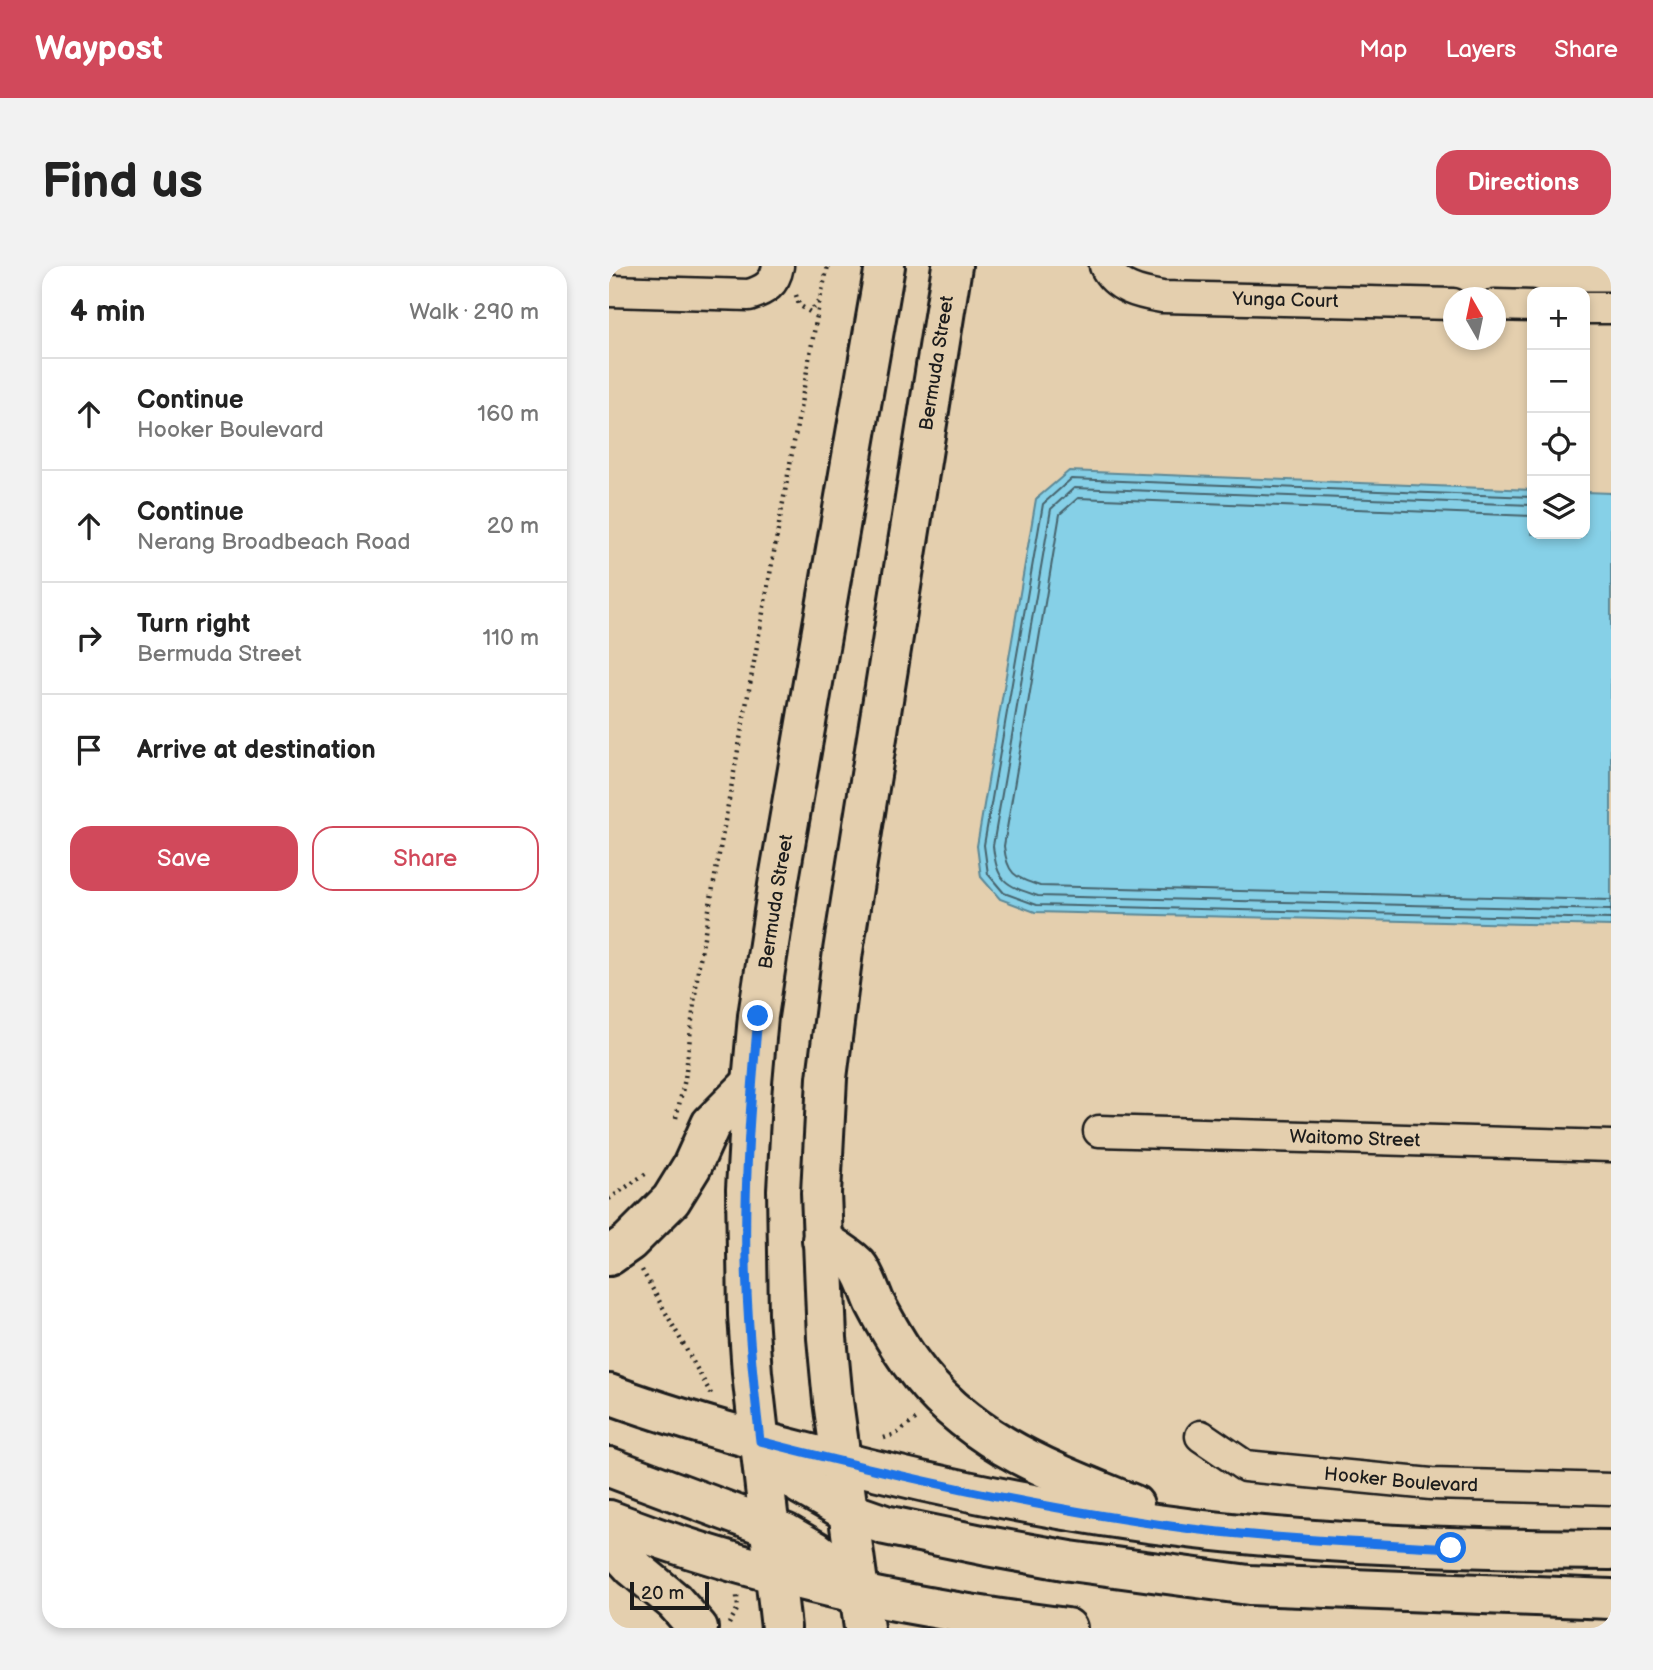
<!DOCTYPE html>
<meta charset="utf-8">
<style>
:root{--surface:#fff;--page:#f2f2f2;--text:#222;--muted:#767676;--line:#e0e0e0;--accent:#d1495b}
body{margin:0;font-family:"Balsamiq Sans",sans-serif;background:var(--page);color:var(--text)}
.controls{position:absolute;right:21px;top:21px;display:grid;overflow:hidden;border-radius:14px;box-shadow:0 4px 10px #0003}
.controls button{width:63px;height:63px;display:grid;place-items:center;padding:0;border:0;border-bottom:2px solid var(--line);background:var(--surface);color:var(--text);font:35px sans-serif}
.compass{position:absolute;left:834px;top:21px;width:63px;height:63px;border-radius:50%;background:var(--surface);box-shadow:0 4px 10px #0003;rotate:351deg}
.scale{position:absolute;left:21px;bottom:18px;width:79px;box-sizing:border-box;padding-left:7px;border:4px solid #1c1c1c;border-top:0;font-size:19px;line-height:24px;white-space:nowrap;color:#1c1c1c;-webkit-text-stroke:5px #e4cfae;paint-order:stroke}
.stop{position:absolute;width:21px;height:21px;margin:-16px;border:5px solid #1a73e8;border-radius:50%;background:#fff}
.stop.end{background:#1a73e8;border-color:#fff;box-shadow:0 2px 7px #0008}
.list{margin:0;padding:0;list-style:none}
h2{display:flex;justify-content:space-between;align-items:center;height:91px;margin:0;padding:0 28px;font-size:30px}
h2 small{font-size:23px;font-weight:400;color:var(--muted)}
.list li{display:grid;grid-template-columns:46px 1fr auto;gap:21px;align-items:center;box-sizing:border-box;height:112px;padding:0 28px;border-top:2px solid var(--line)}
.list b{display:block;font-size:26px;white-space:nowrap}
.list p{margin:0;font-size:23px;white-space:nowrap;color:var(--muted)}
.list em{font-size:23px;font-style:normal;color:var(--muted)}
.actions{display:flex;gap:14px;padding:21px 28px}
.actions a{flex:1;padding:16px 0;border:2px solid var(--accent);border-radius:21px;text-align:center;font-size:24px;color:var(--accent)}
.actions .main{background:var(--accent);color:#fff}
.icon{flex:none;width:38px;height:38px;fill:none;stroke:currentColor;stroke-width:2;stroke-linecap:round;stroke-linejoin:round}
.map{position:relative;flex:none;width:1002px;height:1362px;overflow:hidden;border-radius:21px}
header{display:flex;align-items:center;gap:42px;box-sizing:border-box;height:98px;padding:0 35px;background:var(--accent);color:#fff}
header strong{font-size:33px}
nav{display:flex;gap:38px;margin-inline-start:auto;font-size:24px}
.intro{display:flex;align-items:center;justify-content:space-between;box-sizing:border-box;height:168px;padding:0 42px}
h1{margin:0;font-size:49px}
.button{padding:18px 32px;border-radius:21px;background:var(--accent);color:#fff;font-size:24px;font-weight:700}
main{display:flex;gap:42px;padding:0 42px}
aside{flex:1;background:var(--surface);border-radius:21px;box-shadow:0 4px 10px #0003}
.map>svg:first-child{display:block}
.water{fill:#86d0e7;stroke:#5c8896;stroke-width:2}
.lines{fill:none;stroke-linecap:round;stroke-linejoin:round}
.shore{stroke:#46646d;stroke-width:2}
.street-casing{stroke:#1c1c1c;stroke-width:35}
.primary-casing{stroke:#1c1c1c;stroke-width:44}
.path{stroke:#1c1c1c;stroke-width:4.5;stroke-dasharray:2 5;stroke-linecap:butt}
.street{stroke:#e4cfae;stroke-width:30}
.primary{stroke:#e4cfae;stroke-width:38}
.route{stroke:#1a73e8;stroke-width:9}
.labels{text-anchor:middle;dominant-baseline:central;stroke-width:5;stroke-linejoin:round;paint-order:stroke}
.street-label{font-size:19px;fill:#1c1c1c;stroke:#e4cfae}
</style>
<header>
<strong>Waypost</strong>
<nav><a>Map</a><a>Layers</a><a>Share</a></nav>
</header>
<div class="intro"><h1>Find us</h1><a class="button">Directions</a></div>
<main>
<aside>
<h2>4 min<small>Walk · 290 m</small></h2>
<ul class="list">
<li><svg class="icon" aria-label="ahead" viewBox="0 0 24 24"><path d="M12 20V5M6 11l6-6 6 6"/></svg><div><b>Continue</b><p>Hooker Boulevard</p></div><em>160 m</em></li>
<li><svg class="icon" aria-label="ahead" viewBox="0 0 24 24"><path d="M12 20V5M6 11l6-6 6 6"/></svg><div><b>Continue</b><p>Nerang Broadbeach Road</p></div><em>20 m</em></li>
<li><svg class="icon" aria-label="right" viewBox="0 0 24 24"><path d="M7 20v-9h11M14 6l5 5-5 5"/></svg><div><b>Turn right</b><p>Bermuda Street</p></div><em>110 m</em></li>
<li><svg class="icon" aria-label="arrive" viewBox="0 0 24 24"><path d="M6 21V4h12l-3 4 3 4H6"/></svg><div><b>Arrive at destination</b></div></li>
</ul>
<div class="actions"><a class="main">Save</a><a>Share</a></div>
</aside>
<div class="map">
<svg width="1002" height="1362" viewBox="0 0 1002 1362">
<rect width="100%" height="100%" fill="#e4cfae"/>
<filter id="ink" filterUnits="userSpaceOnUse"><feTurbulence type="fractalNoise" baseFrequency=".0143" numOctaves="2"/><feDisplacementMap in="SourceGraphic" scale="14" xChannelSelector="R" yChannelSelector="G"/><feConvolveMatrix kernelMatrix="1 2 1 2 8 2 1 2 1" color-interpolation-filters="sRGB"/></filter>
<g filter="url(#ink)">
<path class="water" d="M460 205 923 224V268H976V226L1002 227V660L426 646 391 633 372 611 368 580 427 233Z"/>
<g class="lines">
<path class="shore" d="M923 231 462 213 434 238 375 579 379 608 395 627 428 639 1002 653
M923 239 465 222 442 243 384 580C388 616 396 619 429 630L1002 644
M923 250 469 232 451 248 395 580C398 608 405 611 431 620L1002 634"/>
<g class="street-casing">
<g id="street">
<path id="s1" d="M496 0C507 22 530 27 553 31L844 38"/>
<path d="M0 25 140 29C156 24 166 18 169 0"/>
<path d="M886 39 923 40"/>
<path d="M976 42H1002"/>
<path id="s2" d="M490 865 1002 880"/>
<path id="s3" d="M592 1170 636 1200 822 1218 1002 1223"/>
</g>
</g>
<g class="primary-casing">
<g id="primary">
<path d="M213 974C224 981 238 989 248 999 256 1008 261 1026 266 1037 277 1058 288 1078 302 1097 358 1175 439 1204 525 1239"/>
<path d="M0 990 20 976 62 934 83 900 102 858 143 817"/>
<path d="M0 1128C66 1152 134 1171 202 1188 328 1221 456 1248 586 1263 724 1279 863 1283 1002 1284"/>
<path d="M151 1178 192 1219 239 1246 276 1259 378 1280 461 1295 640 1319 1002 1333"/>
<path d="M0 1201 176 1267 207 1285 250 1318"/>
<path d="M0 1254C150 1312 299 1342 458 1362"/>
<path d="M0 1275 24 1301 65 1335 89 1362"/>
<path id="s4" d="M172 1362 143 1107 139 1049 137 923 143 817 149 750 170 613 276 0"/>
<path id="s5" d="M255 1362 224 1135 218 1072 212 927 218 812 234 685 343 0"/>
</g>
</g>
<path class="path" d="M187 29 190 39 201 46 211 33 219 0
M67 852 76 813 89 704 211 33
M0 933 39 906
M33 1004 102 1128
M275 1172 287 1168 309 1152
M120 1358 129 1342 128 1330"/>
<use href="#street" class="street"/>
<use href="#primary" class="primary"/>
</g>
</g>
<g class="lines" filter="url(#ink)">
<path class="route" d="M149 750C142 832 135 913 137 995 138 1055 144 1115 151 1175 293 1212 436 1244 583 1263 669 1273 756 1277 842 1282"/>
</g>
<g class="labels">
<g class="street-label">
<text stroke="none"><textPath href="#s1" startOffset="191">Yunga Court</textPath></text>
<text stroke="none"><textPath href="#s5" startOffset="1276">Bermuda Street</textPath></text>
<text stroke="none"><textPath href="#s4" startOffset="730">Bermuda Street</textPath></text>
<text stroke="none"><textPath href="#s2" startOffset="256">Waitomo Street</textPath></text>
<text stroke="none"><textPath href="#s3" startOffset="210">Hooker Boulevard</textPath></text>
</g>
</g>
</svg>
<div class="controls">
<button>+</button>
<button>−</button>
<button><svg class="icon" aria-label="locate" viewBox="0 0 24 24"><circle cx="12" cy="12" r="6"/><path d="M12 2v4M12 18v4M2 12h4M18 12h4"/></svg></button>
<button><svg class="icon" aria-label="layers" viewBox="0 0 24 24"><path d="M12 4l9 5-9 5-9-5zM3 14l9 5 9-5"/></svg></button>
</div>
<svg class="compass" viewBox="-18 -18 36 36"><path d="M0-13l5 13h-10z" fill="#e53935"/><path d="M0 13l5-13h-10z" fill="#767676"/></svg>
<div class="scale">20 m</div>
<div class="stop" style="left:842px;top:1282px"></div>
<div class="stop end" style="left:149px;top:750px"></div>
</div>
</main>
